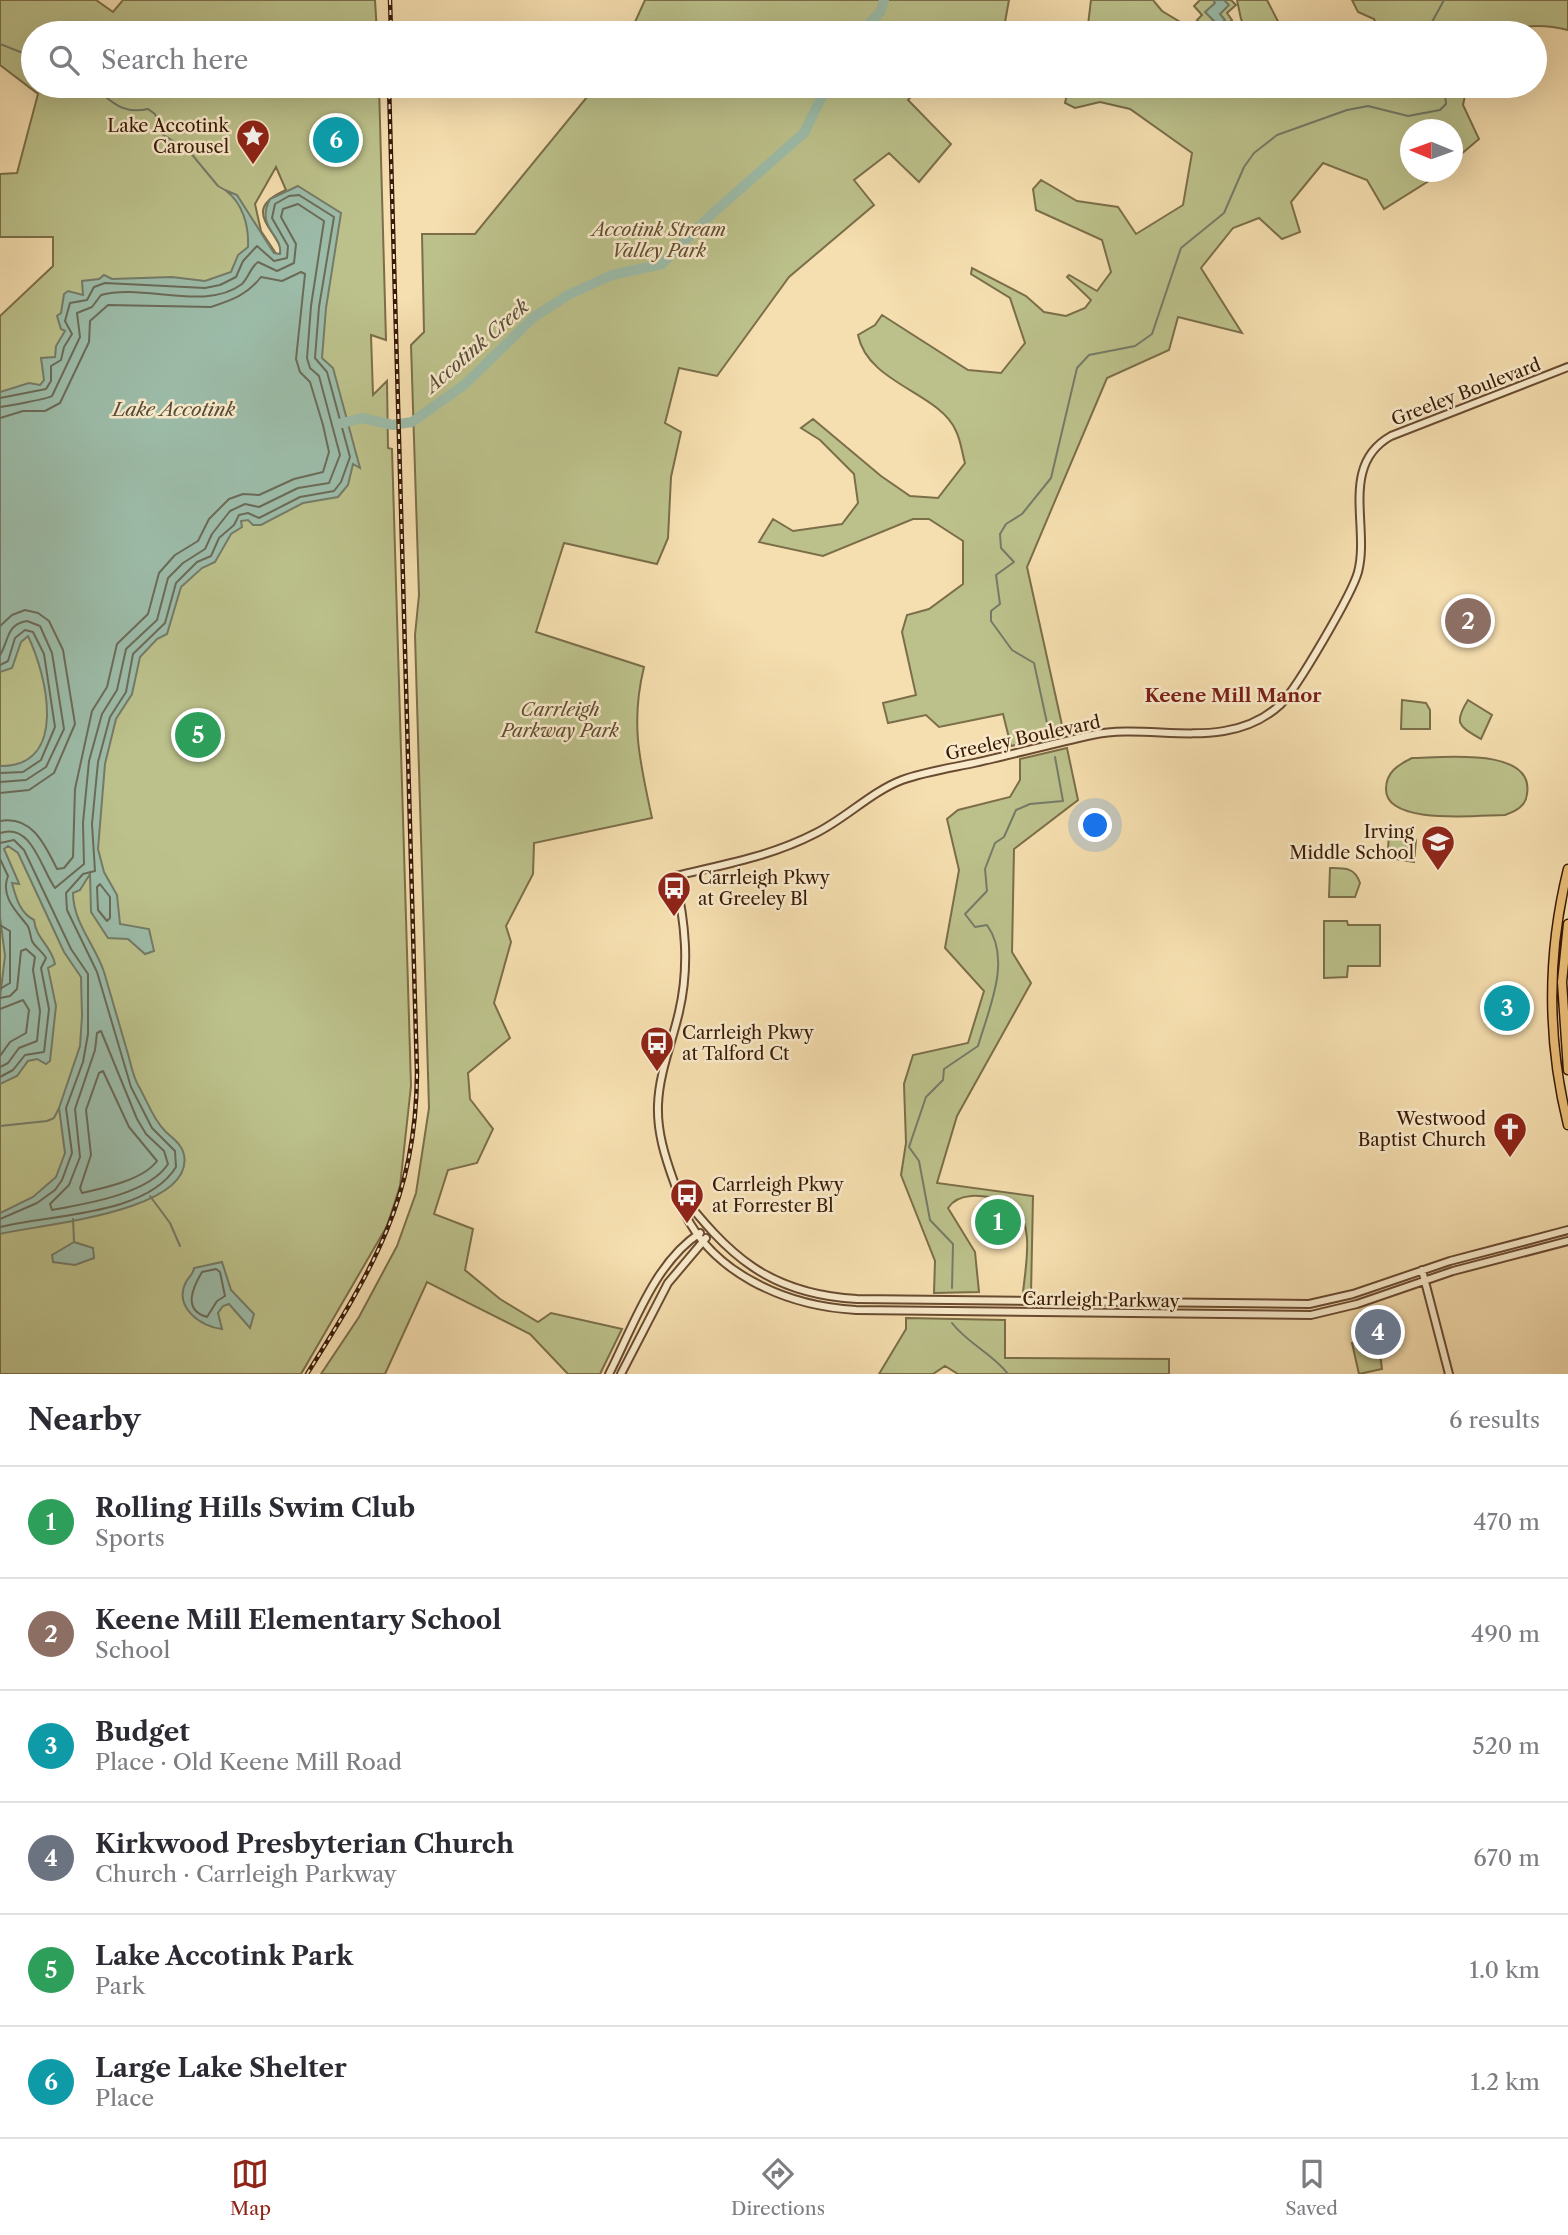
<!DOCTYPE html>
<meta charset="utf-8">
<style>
:root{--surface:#fff;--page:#f2f2f3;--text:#2b2b33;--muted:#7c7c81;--line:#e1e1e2;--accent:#8f2418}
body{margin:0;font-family:"Libre Caslon Text",serif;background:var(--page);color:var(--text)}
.compass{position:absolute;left:1400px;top:119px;width:63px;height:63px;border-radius:50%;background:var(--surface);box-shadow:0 7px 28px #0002;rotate:271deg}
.you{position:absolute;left:1096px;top:826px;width:24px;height:24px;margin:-18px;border:5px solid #fff;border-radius:50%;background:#1a73e8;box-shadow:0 0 0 10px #1a73e833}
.badge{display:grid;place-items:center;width:46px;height:46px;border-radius:50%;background:var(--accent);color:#fff;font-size:23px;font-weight:700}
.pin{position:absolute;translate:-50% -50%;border:4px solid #fff;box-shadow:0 2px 7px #0006}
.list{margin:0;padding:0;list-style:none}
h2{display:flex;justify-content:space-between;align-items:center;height:91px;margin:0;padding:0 28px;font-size:30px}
h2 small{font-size:23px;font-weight:400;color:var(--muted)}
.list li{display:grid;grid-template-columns:46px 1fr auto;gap:21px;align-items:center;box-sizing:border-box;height:112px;padding:0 28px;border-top:2px solid var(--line)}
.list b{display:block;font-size:26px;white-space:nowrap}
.list p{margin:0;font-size:23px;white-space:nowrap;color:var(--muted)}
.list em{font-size:23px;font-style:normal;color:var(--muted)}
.icon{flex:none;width:38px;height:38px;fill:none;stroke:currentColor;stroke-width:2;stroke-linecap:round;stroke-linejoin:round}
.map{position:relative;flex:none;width:1568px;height:1374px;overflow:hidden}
.search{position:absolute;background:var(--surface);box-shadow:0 7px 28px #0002;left:21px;right:21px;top:21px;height:77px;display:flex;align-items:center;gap:18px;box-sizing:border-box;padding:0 24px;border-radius:38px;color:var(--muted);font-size:26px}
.sheet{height:763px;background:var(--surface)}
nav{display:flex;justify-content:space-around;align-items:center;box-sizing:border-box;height:98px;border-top:2px solid var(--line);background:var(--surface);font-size:19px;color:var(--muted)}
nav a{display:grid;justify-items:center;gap:4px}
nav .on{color:var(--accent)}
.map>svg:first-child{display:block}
.green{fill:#bcc18b;stroke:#7b6e49;stroke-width:2;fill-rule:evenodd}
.water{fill:#9cbca9;stroke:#757b68;stroke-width:2}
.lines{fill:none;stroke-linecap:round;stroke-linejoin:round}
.shore{stroke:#6b6b58;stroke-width:2}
.stream{stroke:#757b68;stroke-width:2}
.river{stroke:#9cbca9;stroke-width:10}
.minor-casing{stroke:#694b31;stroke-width:10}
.major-casing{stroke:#3a1a07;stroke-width:11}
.minor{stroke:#f8eacb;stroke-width:6}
.major{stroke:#eabf78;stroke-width:8}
.rail-casing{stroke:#3a1a07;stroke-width:4.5}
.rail{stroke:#f8eacb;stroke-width:2;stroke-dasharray:5;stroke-linecap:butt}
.labels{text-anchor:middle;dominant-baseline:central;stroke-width:5;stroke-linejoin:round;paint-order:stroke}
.poi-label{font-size:18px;fill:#3a1a07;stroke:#f8eacb;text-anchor:end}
.park-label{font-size:18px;font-style:italic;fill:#614c2f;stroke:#f8eacb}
.street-label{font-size:18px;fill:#3a1a07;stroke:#f8eacb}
.water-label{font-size:19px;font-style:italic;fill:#574b38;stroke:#f8eacb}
.neighbourhood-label{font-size:19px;font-weight:bold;fill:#7a1f14;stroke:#f8eacb}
</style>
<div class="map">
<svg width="1568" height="1374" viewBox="0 0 1568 1374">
<rect width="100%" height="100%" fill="#f5deaf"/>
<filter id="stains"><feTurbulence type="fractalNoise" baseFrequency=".00286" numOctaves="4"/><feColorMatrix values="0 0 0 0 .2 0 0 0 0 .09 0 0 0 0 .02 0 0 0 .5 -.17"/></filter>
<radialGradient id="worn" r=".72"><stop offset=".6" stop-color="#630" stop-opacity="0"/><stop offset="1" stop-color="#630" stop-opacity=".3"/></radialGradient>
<path class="green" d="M0 0H96L113 12 123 0H375L377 33H33V86H379L386 340 371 335 373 395 387 381 388 448 392 449 411 1086 400 1186 387 1226 301 1374H0V316L53 266V237H0V174L17 173 38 94 0 65ZM276 167 286 190C240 210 276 228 282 252L277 255 261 231 255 204Z
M645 0H1009L1003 33H630Z
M1091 0H1153L1162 11 1187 26 1188 33H1087Z
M1200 0H1231L1236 5 1227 13 1232 20 1219 31 1211 22 1204 28 1197 20 1202 15 1194 6Z
M1237 0H1267L1284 33H1248L1241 19Z
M1352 0H1568V30C1548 25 1526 23 1508 33H1379L1374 19 1358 12Z
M596 86H921L908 100 951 144 919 182 889 153 854 180 874 205 789 277 717 376 679 368 665 423 681 432 671 477 668 538 657 564 564 543 536 632 644 667C630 724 640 762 652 818L534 843 533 874 506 926 511 942 494 1003 510 1038 468 1073 470 1099 493 1129 477 1163 448 1170 434 1214 473 1229 465 1270 500 1299 538 1322 551 1313 622 1329 600 1374H568L530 1334 427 1282 385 1374H321L359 1317 397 1246 416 1193 429 1108 415 635 419 595 411 345 424 332 422 234H475Z
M1069 86H1467L1463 105 1479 139 1453 161 1452 130H1410V172H1443L1384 209 1367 180 1323 163 1291 202 1300 232 1282 239 1259 218 1233 228 1201 268 1242 333 1178 317 1169 350 1107 378 1027 567 1064 734 1011 746 1003 714 939 727 926 715 888 723 883 703 916 695 902 632 907 615 929 609 963 584V541L929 519H913L823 556 759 542 773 519 793 531 842 524 858 503 854 474 820 440 801 428 813 419 881 476 910 496 938 498 965 463C962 453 961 441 956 431 939 392 868 384 858 335L875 325 882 315 968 370 1001 373 1025 343 1010 298 971 274 972 268 1026 296 1044 312 1066 316 1085 308 1091 300 1067 277 1069 275 1097 291 1111 272 1102 240 1036 210 1033 189 1041 180 1077 201 1118 207 1136 234 1183 205 1192 153 1130 109 1100 102 1075 108 1065 103Z
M1402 700 1426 703 1430 710V729H1401Z
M1468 700 1492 715 1481 739C1459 726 1453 724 1468 700Z
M1067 748 1078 800 1014 849 1012 952 1031 983 957 1116 937 1183 1033 1196 1031 1294 1023 1293C1026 1261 1035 1226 1012 1201 991 1198 961 1188 948 1208L975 1252 979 1292 934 1293 935 1261 901 1175 906 1143 904 1084 913 1055 968 1043 984 991 945 948 959 870 947 819 958 810 1010 797 1020 780V759Z
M1412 758C1440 758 1535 746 1527 794 1526 806 1516 811 1505 815 1480 815 1385 826 1386 789 1386 772 1398 765 1412 758Z
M1389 832 1413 836 1416 840 1414 862 1391 858 1388 851Z
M1330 868C1344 868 1355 867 1360 883L1355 897H1329Z
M1347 921 1348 925H1380V966H1348L1347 977 1324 978V921Z
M906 1318 1005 1320V1358L1169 1359V1374H958L945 1366 933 1374H879L906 1329Z
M1378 1338 1384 1343 1380 1354 1382 1369 1359 1374 1352 1343 1363 1340 1365 1346 1375 1344 1374 1339Z"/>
<path class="water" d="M1213 0H1224L1229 5 1220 14 1225 20 1219 26 1205 12 1215 3Z
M298 186 341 213 326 308 322 358 333 368 360 468 353 464 348 485 338 497 303 503 261 525H253L248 520 241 521 242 527 231 534 215 562 202 568 181 587 167 634 157 639 140 657 132 694 116 719 105 764 98 849 104 872 117 895 120 924 149 929 154 951 145 954 128 939 108 938 91 912 90 874 80 890 73 893C73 923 96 946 104 972 112 1000 120 1027 128 1054 131 1065 133 1076 138 1085 147 1100 152 1118 165 1131 172 1138 182 1144 184 1155 195 1213 34 1225 0 1234V1213L33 1197 56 1177 65 1153 59 1108 80 1046 82 1016 81 977 64 952 18 853 8 846 4 849 18 881 19 884 12 883C16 898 20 913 34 920 36 939 51 945 55 964L48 968 56 1006 50 1061 46 1064 37 1059 28 1061 17 1076 0 1084V998L5 956 0 917V766C69 767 47 676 28 636L21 642 12 668 0 672V392L29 383 40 385 44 380 41 358 55 357 56 346 65 331 61 329 57 316 61 313 64 294 68 291 83 295 82 281 99 279 104 275 112 279 172 277 205 281 231 272 238 255 248 247C249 226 243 203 225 190L237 195 274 253 280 254C283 234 255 228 270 199Z
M981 1211 1005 1212V1224H1014V1233H990L991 1221 981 1220Z
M74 1242 93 1248 94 1258 75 1265 53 1262 52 1255Z
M222 1262 231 1290 254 1314 250 1328 229 1304 223 1306 218 1313 222 1329C201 1327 173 1307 186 1282 189 1276 193 1275 194 1268Z"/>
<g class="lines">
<path class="shore" d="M0 398 46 389 51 381V366L61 360 64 347 72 334 65 321 70 303 87 300 94 287 105 283 205 288 220 285 236 277 243 261 257 246 274 261 287 258 288 246 272 218 275 204 289 196 299 195 334 217 319 307 315 358 327 372 350 457 341 482 334 491 300 497 259 518 248 513 239 515 234 525 219 538 211 556 197 562 176 583 165 623 133 654 126 692 110 717 98 762 92 824 95 871 83 874 66 893 67 910 97 972 131 1087 152 1128 175 1151 176 1167C146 1216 50 1214 0 1227
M0 407C8 406 47 399 52 396L80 337 77 313 92 307 101 295C143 283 205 312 242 284 249 277 250 268 258 262L277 271 294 263 296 244 281 217 283 209 298 204 324 221 311 306 307 358 310 368 319 376 340 455 329 483 298 488 259 507 245 504 230 511 212 534 205 549 183 563 168 578 157 620 126 649 117 690 102 714 89 761 83 823 84 864 55 888C41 869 32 822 0 833
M0 418 23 411H45L60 403 89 342 90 321 108 305 211 307C232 300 247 295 261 277L282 281 301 272 305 274 296 359 300 372 310 382 323 425 329 452 323 472 294 479 259 495 243 494 229 499 209 519 198 541 175 555 159 573 148 614 117 644 107 687 92 711 75 789 73 857 64 868 57 869C45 845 32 815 0 821
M0 626 12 615 25 610 38 613 49 621 63 650 75 724 54 773 29 790 0 793
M0 655C9 641 6 624 27 621L40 626 52 653 64 729 46 767 26 780 0 782
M0 665 8 661 15 638 25 630 33 632 44 654 55 727 41 760 23 772 0 773
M0 843 14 840 24 850 71 949 88 974V1034L83 1062 66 1108 72 1153 62 1180 55 1190 37 1203 0 1219
M0 859 8 876C0 896 16 911 27 925 30 928 30 936 32 941 35 947 42 951 46 958L41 968 49 1009 44 1052 25 1055 13 1070 0 1077
M100 884 110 897V918L107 921 98 910 97 887Z
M0 925 10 931V983L0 989
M0 998 10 996 17 989 21 951 26 949 35 957 33 970 40 1011 37 1041 19 1048 8 1063 0 1067
M0 1009 23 1000 29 1010 26 1033 10 1042 0 1056
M101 1031 137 1119 146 1134 164 1151 168 1164C149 1194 85 1204 52 1210L50 1204 69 1185 80 1157 75 1109 95 1050 97 1033Z
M103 1071 129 1127 157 1161C143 1180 104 1188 82 1193L80 1188 91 1155 86 1110 99 1073Z
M216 1269 220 1272 225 1296 217 1301 207 1317C182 1310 193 1287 202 1272Z"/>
<path class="stream" d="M1426 33 1444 0
M0 44 33 57
M92 86C112 101 121 115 148 109L155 114 162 134 189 151 218 186 225 190
M1049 732 1034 663 1012 650 991 621V611L1000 604 996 575 1014 562 1001 548 1000 534 1006 524 1022 514 1051 478 1077 368 1089 355 1135 346 1152 334 1181 248 1224 213 1244 167 1254 153 1277 135 1347 110 1368 106 1408 116 1440 110 1446 104 1445 94 1430 86
M0 1126 47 1121 54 1118 59 1108
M150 1196 170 1223 180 1246
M73 1219 74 1242
M952 1288 953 1244 930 1220 919 1161 909 1147 926 1097 943 1080 944 1069 978 1046C989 1008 1012 960 987 925L975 927 965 914 987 891 985 869 995 843 1004 837 1016 810 1030 804 1063 801 1055 757
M952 1323C968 1344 992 1353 1008 1374"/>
<path class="river" d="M860 33 881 11 884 0
M338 424 362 418 393 425 412 422 464 385 534 317 568 295 612 275 662 264 713 213 804 133 827 86"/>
<g class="minor-casing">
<path id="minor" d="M1568 367 1391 436C1339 465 1370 527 1358 572 1352 594 1297 688 1281 704 1227 754 1154 722 1092 735 1052 744 1013 754 974 763 950 768 924 772 902 780 871 792 846 818 816 833 772 856 723 865 675 876 685 922 690 965 679 1012 672 1043 659 1073 658 1105 657 1132 665 1157 674 1182 677 1189 677 1196 680 1203 708 1273 786 1306 856 1310L1311 1315 1357 1304 1453 1271 1568 1241
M677 1189C728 1255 768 1294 857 1299L1309 1304 1353 1294 1450 1261 1568 1230
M1422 1270 1449 1374
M609 1374C633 1327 654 1263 700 1233
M621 1374 668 1283 706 1238"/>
</g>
<g class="major-casing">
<path id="major" d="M1568 869C1547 954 1547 1040 1568 1125
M1568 924 1562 982 1568 1070"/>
</g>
<use href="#minor" class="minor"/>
<use href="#major" class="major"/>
<g class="rail-casing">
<path id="rail" d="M390 0 391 33
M307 1374C372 1270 416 1200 417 1073L389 86"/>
</g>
<use href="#rail" class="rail"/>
</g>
<defs>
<g id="sight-pin" transform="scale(1.75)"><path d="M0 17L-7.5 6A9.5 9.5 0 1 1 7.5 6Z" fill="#8f2418" stroke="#f8eacb"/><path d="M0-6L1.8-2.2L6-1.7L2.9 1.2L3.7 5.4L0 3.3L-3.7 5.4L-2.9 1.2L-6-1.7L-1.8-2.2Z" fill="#fff"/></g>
<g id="school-pin" transform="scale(1.75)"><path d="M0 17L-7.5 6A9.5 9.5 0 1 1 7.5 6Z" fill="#8f2418" stroke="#f8eacb"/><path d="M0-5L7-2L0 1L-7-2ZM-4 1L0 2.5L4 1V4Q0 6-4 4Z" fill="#fff"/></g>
<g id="bus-pin" transform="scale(1.75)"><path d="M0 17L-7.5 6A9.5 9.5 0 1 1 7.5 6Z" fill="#8f2418" stroke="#f8eacb"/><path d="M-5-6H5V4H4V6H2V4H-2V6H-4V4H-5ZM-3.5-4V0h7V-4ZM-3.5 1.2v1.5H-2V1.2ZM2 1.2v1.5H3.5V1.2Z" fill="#fff"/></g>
<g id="church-pin" transform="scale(1.75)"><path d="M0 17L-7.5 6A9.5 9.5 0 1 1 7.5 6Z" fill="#8f2418" stroke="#f8eacb"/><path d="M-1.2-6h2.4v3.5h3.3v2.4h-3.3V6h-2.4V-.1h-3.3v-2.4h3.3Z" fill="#fff"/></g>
</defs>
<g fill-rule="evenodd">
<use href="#sight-pin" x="253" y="136"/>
<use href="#school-pin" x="1438" y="842"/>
<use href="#bus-pin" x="674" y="888"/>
<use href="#bus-pin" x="657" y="1043"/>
<use href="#church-pin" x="1510" y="1129"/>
<use href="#bus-pin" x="687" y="1195"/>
</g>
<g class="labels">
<g class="poi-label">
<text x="229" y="126">Lake Accotink<tspan x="229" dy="21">Carousel</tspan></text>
<text x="1414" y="832">Irving<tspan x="1414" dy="21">Middle School</tspan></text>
<text x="698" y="878" text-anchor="start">Carrleigh Pkwy<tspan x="698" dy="21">at Greeley Bl</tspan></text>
<text x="682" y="1033" text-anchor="start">Carrleigh Pkwy<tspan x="682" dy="21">at Talford Ct</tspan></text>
<text x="1486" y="1119">Westwood<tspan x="1486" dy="21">Baptist Church</tspan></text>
<text x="712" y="1185" text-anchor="start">Carrleigh Pkwy<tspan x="712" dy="21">at Forrester Bl</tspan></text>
</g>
<g class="park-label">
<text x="659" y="230">Accotink Stream<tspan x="659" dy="21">Valley Park</tspan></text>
<text x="560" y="710">Carrleigh<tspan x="560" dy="21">Parkway Park</tspan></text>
</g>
<g class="street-label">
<text transform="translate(1466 392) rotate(-21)">Greeley Boulevard</text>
<text transform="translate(1023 738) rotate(-12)">Greeley Boulevard</text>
<text transform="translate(1101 1300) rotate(1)">Carrleigh Parkway</text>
</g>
<g class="water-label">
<text transform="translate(477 346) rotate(-41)">Accotink Creek</text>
<text x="174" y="409">Lake Accotink</text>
</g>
<g class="neighbourhood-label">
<text x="1233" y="695">Keene Mill Manor</text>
</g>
</g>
<rect width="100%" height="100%" filter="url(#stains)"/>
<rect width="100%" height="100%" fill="url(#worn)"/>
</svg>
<svg class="compass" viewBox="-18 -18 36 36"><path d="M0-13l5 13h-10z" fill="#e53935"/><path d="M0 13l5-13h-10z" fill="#7c7c81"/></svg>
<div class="you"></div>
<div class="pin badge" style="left:998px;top:1222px;background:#2e9e5b">1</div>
<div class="pin badge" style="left:1468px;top:621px;background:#8d6e63">2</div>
<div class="pin badge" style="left:1507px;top:1008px;background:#0f9aa8">3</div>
<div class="pin badge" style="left:1378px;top:1332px;background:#6b7280">4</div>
<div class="pin badge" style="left:198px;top:735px;background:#2e9e5b">5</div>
<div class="pin badge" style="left:336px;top:140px;background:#0f9aa8">6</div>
<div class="search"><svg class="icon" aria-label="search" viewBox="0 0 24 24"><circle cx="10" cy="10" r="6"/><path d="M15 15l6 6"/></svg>Search here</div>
</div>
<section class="sheet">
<h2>Nearby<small>6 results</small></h2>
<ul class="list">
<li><span class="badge" style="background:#2e9e5b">1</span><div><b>Rolling Hills Swim Club</b><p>Sports</p></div><em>470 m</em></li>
<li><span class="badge" style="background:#8d6e63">2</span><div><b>Keene Mill Elementary School</b><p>School</p></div><em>490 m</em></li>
<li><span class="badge" style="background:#0f9aa8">3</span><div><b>Budget</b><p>Place · Old Keene Mill Road</p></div><em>520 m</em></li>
<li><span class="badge" style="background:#6b7280">4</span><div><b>Kirkwood Presbyterian Church</b><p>Church · Carrleigh Parkway</p></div><em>670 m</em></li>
<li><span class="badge" style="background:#2e9e5b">5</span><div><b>Lake Accotink Park</b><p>Park</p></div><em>1.0 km</em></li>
<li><span class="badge" style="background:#0f9aa8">6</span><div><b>Large Lake Shelter</b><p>Place</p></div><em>1.2 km</em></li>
</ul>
</section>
<nav>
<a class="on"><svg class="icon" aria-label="map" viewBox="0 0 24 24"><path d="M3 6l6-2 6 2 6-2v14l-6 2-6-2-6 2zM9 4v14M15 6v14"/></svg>Map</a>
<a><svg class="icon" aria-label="directions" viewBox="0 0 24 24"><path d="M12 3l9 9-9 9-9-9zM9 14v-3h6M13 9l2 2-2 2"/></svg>Directions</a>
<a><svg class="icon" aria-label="saved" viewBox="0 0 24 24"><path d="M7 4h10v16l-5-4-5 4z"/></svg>Saved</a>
</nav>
